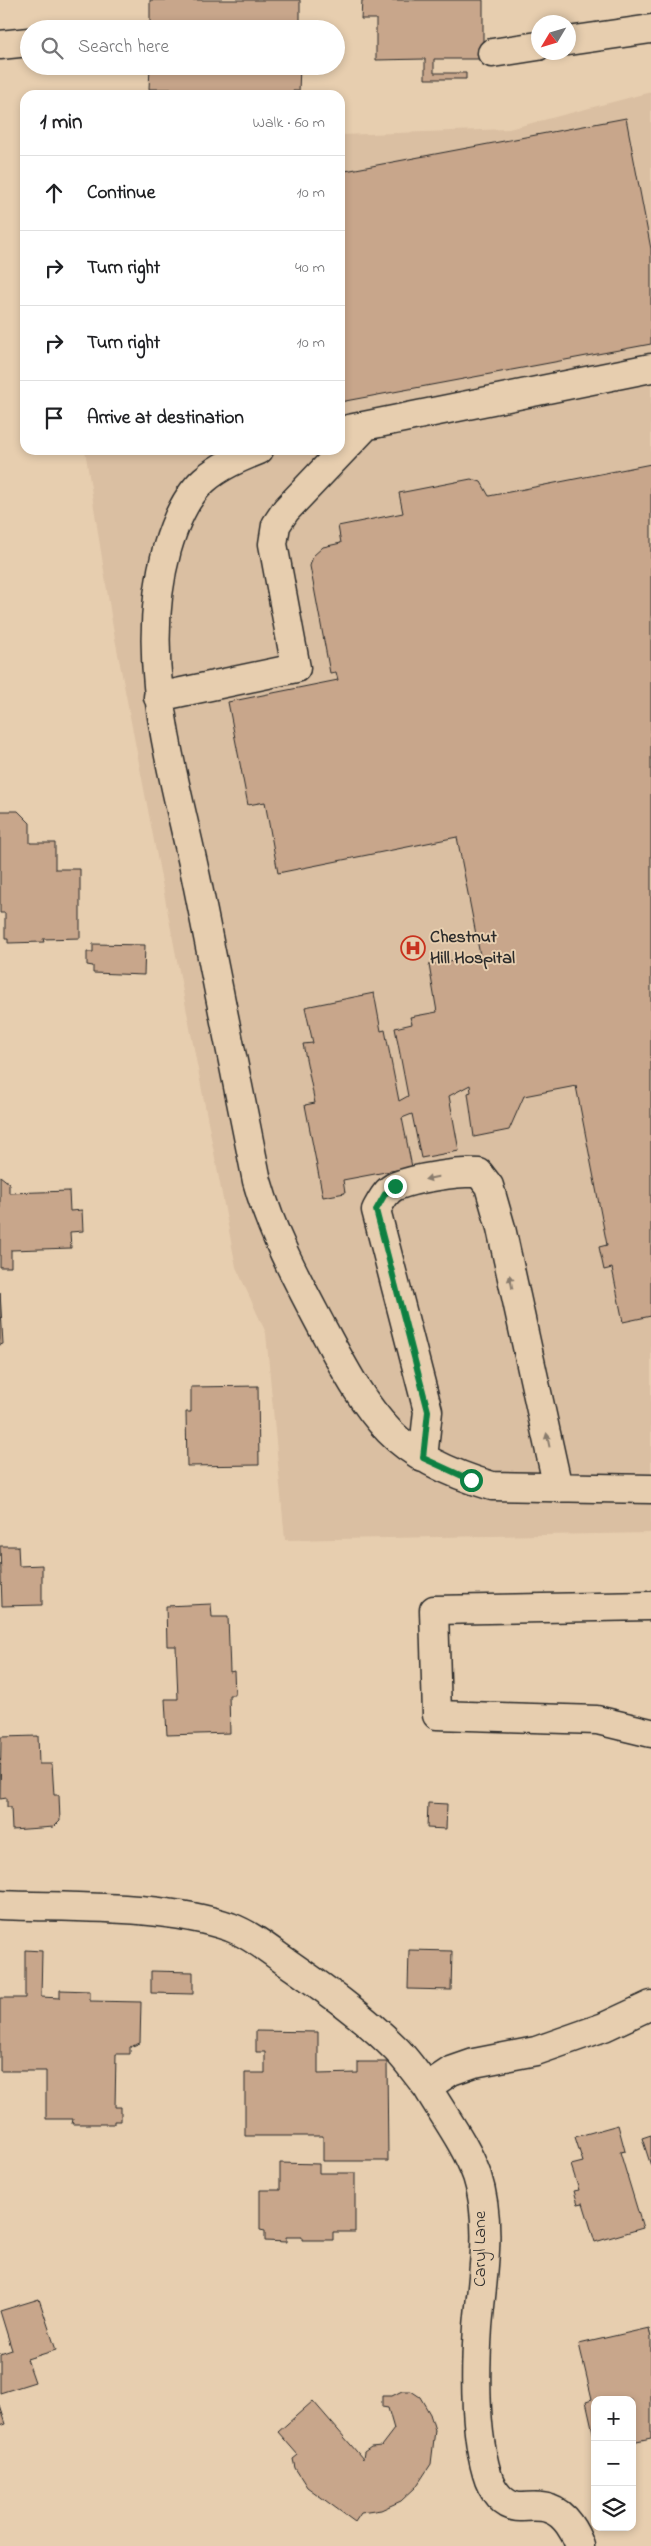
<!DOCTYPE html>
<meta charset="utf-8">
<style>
:root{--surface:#fff;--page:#f6f6f6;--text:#202124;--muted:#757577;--line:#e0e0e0}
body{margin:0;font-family:"Indie Flower",sans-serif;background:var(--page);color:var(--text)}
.controls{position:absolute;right:15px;bottom:15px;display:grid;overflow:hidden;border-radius:10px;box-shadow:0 2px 8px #0003}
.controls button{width:45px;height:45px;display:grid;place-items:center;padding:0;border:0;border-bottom:1px solid var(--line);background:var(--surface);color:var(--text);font:25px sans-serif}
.compass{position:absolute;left:531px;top:15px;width:45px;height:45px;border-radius:50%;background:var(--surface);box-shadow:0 2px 8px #0003;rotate:232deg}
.stop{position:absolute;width:15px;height:15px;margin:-11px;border:4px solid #0b8043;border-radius:50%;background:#fff}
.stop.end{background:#0b8043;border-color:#fff;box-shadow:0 1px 5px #0008}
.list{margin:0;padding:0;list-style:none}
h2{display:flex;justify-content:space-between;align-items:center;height:65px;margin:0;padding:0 20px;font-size:21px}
h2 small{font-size:16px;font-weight:400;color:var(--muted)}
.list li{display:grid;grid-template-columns:32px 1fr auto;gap:15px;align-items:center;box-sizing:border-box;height:75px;padding:0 20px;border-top:1px solid var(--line)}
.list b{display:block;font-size:19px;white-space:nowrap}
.list em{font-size:16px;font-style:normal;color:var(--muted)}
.icon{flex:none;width:28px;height:28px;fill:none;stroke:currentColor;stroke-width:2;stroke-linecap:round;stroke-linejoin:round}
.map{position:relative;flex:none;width:651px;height:2546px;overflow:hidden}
.search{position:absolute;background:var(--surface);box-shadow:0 2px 8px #0003;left:20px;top:20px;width:325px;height:55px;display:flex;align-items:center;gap:12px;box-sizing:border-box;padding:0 18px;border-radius:28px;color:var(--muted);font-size:19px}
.panel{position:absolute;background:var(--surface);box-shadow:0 2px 8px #0003;left:20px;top:90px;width:325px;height:365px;border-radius:15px}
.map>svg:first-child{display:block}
.built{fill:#dabfa2}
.building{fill:#c8a68b;stroke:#2b2b2b}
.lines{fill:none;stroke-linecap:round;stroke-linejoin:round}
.minor-casing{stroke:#2b2b2b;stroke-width:31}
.minor{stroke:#e7ceaf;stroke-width:28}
.oneway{fill:#897c6d}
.route{stroke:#0b8043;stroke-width:6}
.labels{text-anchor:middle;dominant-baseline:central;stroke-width:4;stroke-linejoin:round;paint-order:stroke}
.poi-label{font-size:18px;font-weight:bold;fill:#2b2b2b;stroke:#e7ceaf;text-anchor:start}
.street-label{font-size:18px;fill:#2b2b2b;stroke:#e7ceaf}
</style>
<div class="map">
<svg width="651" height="2546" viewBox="0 0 651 2546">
<rect width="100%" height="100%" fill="#e7ceaf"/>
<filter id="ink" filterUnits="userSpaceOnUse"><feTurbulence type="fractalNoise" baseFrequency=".02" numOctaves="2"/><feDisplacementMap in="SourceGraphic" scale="10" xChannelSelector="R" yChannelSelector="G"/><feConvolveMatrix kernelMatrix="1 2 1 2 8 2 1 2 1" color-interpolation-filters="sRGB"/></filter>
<g filter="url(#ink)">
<path class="built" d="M651 92V1533L285 1540 266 1333 236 1267 113 628 85 450H340V135L509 129Z"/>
<path class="building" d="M150 0H300V29H150Z
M362 0H483V59H434V73H466V79H425V59L376 60V19H361Z
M150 66H300L299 91H293V95H177V89H149Z
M626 118 651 249V344L340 402V172Z
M651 464V1316L623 1322 612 1268 604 1270 599 1247 607 1245 576 1086 524 1096 509 1130 474 1137 468 1093 471 1092 470 1085 449 1096 459 1151 421 1158 412 1114 402 1118 412 1167 343 1180 345 1193 323 1197 305 1105 315 1103 303 1044 313 1043 305 1007 374 993 381 1031 385 1030 399 1101 408 1096 395 1028 412 1024 410 1017 437 1012 429 965 480 955 457 837 278 873 265 802 248 805 228 702 338 680 336 672 330 673 310 566 313 556 323 547 341 543 338 526 403 513 399 493 471 479 481 482 489 496Z
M0 811H18L30 823V843H55V869H80V938L43 939 44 942 8 943V939H5V913H0Z
M93 944 145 945 144 975 93 973V966L87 965V952H93Z
M0 1176 9 1183V1193L69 1191 70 1211 82 1210 83 1231 70 1232 71 1248 11 1250V1267H0Z
M0 1292 3 1344 0 1345Z
M258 1386 259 1465 187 1466 186 1412H191V1387Z
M0 1546H18L19 1566 42 1565V1605L2 1606Z
M211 1604 212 1617H228L230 1672 234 1671 235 1695H229L230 1733 167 1735 165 1699H178L176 1646H167L166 1606Z
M38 1736 39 1764H52L54 1795H59L60 1821 54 1827 12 1830 11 1807H7V1798L0 1799 1 1737Z
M428 1803 447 1804 446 1829 427 1828Z
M25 1950 42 1951 41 1997 60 1998V1990L90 1991V2001L141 2002 140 2043 130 2047V2054H116L115 2107H121V2121H114V2124H72L73 2119H46V2071H0V1998H25Z
M409 1950 452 1951 451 1990 408 1989Z
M151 1971 193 1972V1994L151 1993Z
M256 2031 318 2032V2074L358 2073V2062H387L388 2161H323V2136H245V2073H265V2052H256Z
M618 2125 625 2151 620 2152 643 2228 595 2242 583 2203 578 2204 574 2191 579 2190 571 2165 583 2162 575 2137Z
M651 2135V2166L642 2138Z
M280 2163 319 2164V2173H355V2232H333V2240H302V2237H286V2242L265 2241V2231L260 2230V2190H280Z
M39 2299 56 2350 27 2359 35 2382 0 2393V2354L12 2350 0 2311Z
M649 2328 651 2338V2438L632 2442V2400H595V2441L586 2401 592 2399 579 2344Z
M402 2391H411L420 2397 430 2414 435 2430 431 2464 416 2487 401 2501 381 2510 361 2513 355 2522 307 2487 295 2468 293 2459 298 2455 278 2432 313 2401 363 2459 364 2452 371 2447 381 2446 394 2429 388 2408 382 2407V2396H392Z
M0 2406 6 2424 0 2426Z"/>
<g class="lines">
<g class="minor-casing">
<path id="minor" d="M568 41 651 29
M0 45 29 42
M492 53 538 46
M349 429 651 368
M259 450C239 458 220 466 204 480 185 497 174 525 167 549 136 663 175 774 198 887 217 985 237 1083 257 1181 272 1234 297 1280 323 1329 342 1364 361 1402 389 1431 416 1459 455 1475 492 1486L651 1489
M158 697 296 668 273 544 276 525 286 510 366 426
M423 1458 428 1411 376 1210C381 1201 386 1190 396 1186 416 1178 458 1172 479 1173L489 1186 501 1228 558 1488
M651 1606 434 1610 437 1715 597 1720 651 1733
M0 1905C72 1908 163 1904 230 1927 249 1934 267 1948 282 1959 321 1986 362 2015 396 2049 407 2060 417 2075 427 2087
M580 2546C575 2532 565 2514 550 2509 541 2505 529 2507 520 2507 503 2507 491 2489 487 2474 474 2430 475 2373 478 2327 482 2278 493 2225 477 2176 466 2145 444 2116 427 2087L451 2071 474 2063 536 2051 604 2027 651 2005"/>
</g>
<use href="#minor" class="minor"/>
</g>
<defs><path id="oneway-solid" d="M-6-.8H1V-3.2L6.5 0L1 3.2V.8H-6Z" transform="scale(1.25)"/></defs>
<g class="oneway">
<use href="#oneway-solid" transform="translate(432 1178) rotate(168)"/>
<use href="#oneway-solid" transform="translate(511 1282) rotate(-101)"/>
<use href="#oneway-solid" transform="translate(548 1440) rotate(-102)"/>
</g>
</g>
<g class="lines" filter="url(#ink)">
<path class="route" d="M395 1186 385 1194 376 1210 428 1411 423 1458 471 1480"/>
</g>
<defs>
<g id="hospital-ring" transform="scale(1.25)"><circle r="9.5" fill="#e7ceaf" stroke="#c8321e" stroke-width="1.5"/><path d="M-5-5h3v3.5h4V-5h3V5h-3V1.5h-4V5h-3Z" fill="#c8321e"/></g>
</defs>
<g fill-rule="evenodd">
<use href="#hospital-ring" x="413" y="948"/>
</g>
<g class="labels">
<g class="poi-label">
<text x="430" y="938">Chestnut<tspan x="430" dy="21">Hill Hospital</tspan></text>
</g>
<g class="street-label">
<text transform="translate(481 2249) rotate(-90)">Caryl Lane</text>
</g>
</g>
</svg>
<div class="controls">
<button>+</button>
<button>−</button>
<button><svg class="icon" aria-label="layers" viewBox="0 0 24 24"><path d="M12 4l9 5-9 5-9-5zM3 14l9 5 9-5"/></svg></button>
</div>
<svg class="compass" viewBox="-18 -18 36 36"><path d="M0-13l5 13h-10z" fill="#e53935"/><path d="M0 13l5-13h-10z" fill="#757577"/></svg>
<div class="stop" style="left:471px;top:1480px"></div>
<div class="stop end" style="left:395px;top:1186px"></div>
<div class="search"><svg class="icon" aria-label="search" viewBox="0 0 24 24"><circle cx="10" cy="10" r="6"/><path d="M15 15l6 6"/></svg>Search here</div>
<section class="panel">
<h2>1 min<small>Walk · 60 m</small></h2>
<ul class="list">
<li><svg class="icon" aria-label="ahead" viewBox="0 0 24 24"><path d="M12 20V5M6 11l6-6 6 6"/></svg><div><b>Continue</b></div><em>10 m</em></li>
<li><svg class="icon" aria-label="right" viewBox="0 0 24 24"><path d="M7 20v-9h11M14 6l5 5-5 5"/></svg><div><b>Turn right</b></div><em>40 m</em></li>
<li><svg class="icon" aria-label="right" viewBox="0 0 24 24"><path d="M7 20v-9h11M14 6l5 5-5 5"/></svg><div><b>Turn right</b></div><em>10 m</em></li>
<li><svg class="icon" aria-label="arrive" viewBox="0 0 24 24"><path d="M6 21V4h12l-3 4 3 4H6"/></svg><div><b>Arrive at destination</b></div></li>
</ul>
</section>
</div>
